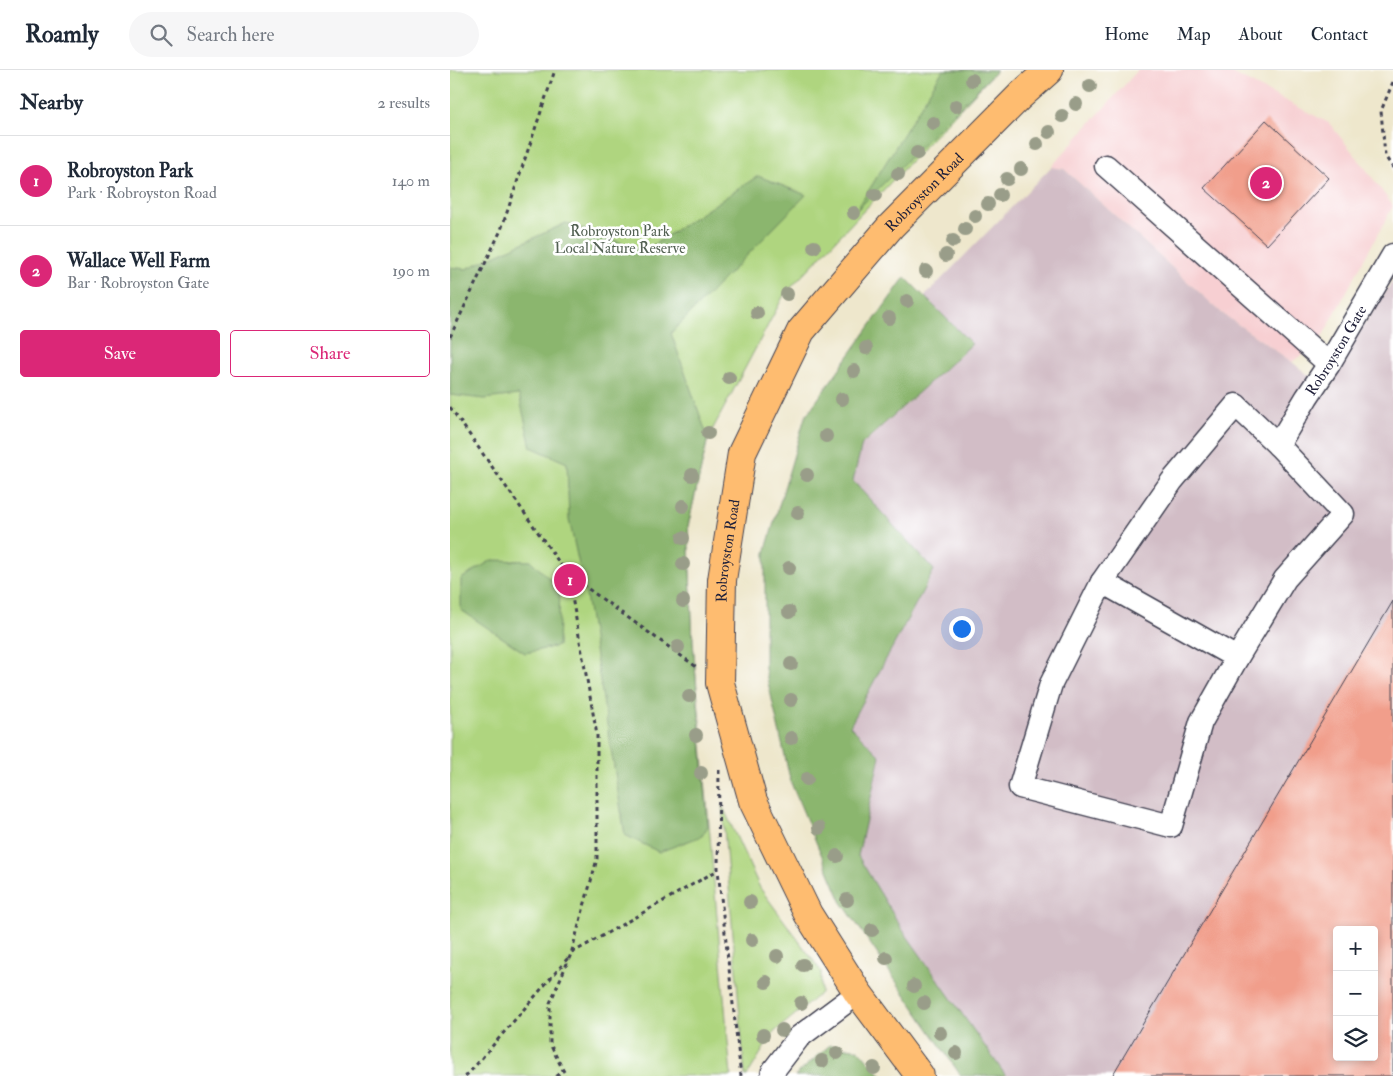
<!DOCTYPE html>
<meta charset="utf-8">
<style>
:root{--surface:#fff;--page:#f6f6f7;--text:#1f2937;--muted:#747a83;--line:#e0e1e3;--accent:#db2777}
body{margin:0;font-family:"IM FELL Double Pica",serif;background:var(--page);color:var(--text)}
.controls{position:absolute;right:15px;bottom:15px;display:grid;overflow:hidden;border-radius:5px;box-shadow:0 2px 8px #0003}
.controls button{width:45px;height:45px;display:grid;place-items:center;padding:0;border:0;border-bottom:1px solid var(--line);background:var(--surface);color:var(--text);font:25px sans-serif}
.you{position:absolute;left:511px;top:558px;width:18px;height:18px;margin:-12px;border:4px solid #fff;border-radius:50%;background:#1a73e8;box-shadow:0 0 0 8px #1a73e833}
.badge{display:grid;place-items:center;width:32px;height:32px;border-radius:50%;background:var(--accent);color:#fff;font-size:16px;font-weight:700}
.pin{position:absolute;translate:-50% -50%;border:2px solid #fff;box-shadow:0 1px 5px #0006}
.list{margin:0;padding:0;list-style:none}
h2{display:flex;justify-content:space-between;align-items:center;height:65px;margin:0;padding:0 20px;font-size:21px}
h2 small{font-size:16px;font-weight:400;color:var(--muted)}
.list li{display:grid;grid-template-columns:32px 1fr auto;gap:15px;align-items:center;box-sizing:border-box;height:90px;padding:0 20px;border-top:1px solid var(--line)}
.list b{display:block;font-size:19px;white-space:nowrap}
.list p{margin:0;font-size:16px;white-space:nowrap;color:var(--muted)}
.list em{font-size:16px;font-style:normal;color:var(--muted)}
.actions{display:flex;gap:10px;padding:15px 20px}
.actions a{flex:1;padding:11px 0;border:1px solid var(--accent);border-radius:5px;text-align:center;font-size:18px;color:var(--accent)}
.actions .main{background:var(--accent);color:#fff}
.icon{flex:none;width:28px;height:28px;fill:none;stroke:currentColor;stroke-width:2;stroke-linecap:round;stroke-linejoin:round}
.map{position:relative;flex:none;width:943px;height:1006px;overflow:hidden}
header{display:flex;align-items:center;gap:30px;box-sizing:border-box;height:70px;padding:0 25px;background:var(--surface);border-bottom:1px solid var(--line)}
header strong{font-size:24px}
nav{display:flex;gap:28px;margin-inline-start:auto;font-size:18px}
.search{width:350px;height:45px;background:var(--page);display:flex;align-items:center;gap:12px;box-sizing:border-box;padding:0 18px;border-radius:28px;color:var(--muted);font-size:19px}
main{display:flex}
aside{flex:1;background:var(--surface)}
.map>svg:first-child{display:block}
.built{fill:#f7cfd2}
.industrial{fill:#d2bdc6;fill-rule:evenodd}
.green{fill:#afd57f;stroke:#687c5d}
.forest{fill:#8bb66e;stroke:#566c54}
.building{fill:#f19e8b;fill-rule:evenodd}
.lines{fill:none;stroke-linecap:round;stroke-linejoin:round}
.minor-casing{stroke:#414051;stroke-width:25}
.major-casing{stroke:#414051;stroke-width:30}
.path{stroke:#414051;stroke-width:3;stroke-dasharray:4 4;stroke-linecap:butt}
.minor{stroke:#fff;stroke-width:22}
.major{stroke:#febc70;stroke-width:28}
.tree{fill:#999d89}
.labels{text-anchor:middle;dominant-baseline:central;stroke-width:5;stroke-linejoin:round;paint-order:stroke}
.street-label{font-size:15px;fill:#22223b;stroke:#fff}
.park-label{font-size:15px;fill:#536153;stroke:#fff}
</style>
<header>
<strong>Roamly</strong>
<div class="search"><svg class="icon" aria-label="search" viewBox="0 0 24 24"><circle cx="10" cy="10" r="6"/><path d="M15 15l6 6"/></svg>Search here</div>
<nav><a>Home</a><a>Map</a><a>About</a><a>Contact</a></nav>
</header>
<main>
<aside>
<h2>Nearby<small>2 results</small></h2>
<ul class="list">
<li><span class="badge">1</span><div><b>Robroyston Park</b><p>Park · Robroyston Road</p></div><em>140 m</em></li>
<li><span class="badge">2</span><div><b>Wallace Well Farm</b><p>Bar · Robroyston Gate</p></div><em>190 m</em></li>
</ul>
<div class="actions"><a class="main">Save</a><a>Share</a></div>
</aside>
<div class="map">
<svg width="943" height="1006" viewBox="0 0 943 1006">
<rect width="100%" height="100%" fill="#fff"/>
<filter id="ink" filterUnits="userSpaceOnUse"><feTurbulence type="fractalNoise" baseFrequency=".02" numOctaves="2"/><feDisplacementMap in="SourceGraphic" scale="10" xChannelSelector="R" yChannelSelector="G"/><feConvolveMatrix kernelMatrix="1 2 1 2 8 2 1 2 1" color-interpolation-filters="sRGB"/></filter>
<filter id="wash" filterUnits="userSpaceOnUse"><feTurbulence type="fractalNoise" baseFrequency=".0096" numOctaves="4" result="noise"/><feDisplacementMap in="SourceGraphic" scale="20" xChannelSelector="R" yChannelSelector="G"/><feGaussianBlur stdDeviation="1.12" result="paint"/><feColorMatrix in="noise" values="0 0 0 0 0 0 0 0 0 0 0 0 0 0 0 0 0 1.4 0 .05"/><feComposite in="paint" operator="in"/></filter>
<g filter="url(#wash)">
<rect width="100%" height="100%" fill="#eee7cc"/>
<path class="built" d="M688 0H776L879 53 913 95 943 136 870 271 842 292 773 244 614 99 601 97Z"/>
<path class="industrial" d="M601 97 614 99 773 244 842 292 879 322 896 281 943 211V1006H556L452 859 408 786 430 686 400 656 484 501 403 411 412 375 522 274 474 227ZM887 860H924V987H887Z"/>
<path class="green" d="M0 0H547L334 225 258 368 238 456 243 572 281 1006H0Z
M272 735 310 818 371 901V923L323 963 297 1006H295Z"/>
<path class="forest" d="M493 0H547L406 141Z
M308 106 356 125 221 263 258 368 238 456 243 572 258 756 252 766 209 782 175 765 137 531 119 449 117 393 81 377 69 325 34 329 0 325V197L16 199 116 153 194 181Z
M455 207 522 274 412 374 403 411 484 500 400 656 430 686 408 786 452 859 556 1006H511L391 831 341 713 315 599V483L355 347Z
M42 490 81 491 110 519 108 576 75 583 11 540V509Z
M380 975 409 980 432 1006H345Z"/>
<g id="blocks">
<path class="building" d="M816 50 879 108 817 175 754 118Z
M943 531V1006H662ZM887 860H924V987H887Z"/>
</g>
</g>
<g filter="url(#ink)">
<use href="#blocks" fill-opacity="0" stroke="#414051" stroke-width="1"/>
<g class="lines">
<g class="minor-casing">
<g id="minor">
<path d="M656 96 879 294"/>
<path d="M786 335 828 375 893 444 835 509 787 588 751 652 721 756 570 717 601 614 652 512 722 411Z"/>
<path id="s1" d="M828 375 857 327 879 294 943 185"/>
<path d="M652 512 787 588"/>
<path d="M322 1006 323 1001 349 967 408 923"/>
</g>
</g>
<g class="major-casing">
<g id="major">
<path id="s2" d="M470 1006 408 923 358 844 303 731 270 613 272 510 292 383 351 261 441 156 570 26 599 0"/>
</g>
</g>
<path class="path" d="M943 12 931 41 935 86 943 98
M0 267 51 160 105 0
M0 337 118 505 147 665V789L121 884 100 933V974L116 1006
M119 505 248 598
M269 700 268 800 291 1006
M122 883 268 800
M15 1006 19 1003 118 888
M106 1006 113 1001"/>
<use href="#minor" class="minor"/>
<use href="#major" class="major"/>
</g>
<g class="tree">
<circle cx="522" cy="10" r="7"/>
<circle cx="640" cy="16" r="7"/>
<circle cx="626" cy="34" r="7"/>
<circle cx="506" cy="36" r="7"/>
<circle cx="612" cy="46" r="7"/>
<circle cx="483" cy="53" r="7"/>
<circle cx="599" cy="62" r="7"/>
<circle cx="587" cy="74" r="7"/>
<circle cx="467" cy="83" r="7"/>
<circle cx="571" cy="99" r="7"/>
<circle cx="448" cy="104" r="7"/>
<circle cx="557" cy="109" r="7"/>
<circle cx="425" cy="125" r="7"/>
<circle cx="550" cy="125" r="7"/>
<circle cx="538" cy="134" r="7"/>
<circle cx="404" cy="143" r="7"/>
<circle cx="525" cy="146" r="7"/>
<circle cx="515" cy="159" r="7"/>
<circle cx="503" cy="171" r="7"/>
<circle cx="364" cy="177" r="7"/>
<circle cx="496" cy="185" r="7"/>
<circle cx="476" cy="201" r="7"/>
<circle cx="337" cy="224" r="7"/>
<circle cx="457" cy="231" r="7"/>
<circle cx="307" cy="243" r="7"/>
<circle cx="439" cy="248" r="7"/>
<circle cx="416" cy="278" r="7"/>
<circle cx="404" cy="301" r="7"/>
<circle cx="279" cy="308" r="7"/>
<circle cx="392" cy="329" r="7"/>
<circle cx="258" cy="363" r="7"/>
<circle cx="376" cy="366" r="7"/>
<circle cx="242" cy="405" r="7"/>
<circle cx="357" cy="405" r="7"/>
<circle cx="233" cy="436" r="7"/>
<circle cx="348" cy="443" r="7"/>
<circle cx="233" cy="468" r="7"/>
<circle cx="233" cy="494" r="7"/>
<circle cx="339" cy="498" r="7"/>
<circle cx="233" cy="531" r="7"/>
<circle cx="339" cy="542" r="7"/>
<circle cx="228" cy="577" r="7"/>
<circle cx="341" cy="594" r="7"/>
<circle cx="239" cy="626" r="7"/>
<circle cx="341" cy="630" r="7"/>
<circle cx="246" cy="665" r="7"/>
<circle cx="341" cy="668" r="7"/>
<circle cx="251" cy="703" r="7"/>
<circle cx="357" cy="709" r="7"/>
<circle cx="369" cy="758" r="7"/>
<circle cx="387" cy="786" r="7"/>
<circle cx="397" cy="830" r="7"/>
<circle cx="300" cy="832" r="7"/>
<circle cx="422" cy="860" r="7"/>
<circle cx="302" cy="870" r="7"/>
<circle cx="327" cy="886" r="7"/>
<circle cx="436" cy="888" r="7"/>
<circle cx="353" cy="895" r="7"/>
<circle cx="316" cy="912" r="7"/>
<circle cx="464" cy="916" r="7"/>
<circle cx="351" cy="933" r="7"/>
<circle cx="474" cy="933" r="7"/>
<circle cx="332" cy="960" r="7"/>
<circle cx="490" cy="963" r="7"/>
<circle cx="313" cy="965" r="7"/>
<circle cx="387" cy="983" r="7"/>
<circle cx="506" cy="983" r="7"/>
<circle cx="372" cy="991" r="7"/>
<circle cx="424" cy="998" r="7"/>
</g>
</g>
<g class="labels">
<g class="street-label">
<text stroke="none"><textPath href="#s2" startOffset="998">Robroyston Road</textPath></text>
<text stroke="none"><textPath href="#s1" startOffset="111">Robroyston Gate</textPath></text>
<text stroke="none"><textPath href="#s2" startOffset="578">Robroyston Road</textPath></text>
</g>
<g class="park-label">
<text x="170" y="161">Robroyston Park<tspan x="170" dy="17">Local Nature Reserve</tspan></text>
</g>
</g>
</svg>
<div class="controls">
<button>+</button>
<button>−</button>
<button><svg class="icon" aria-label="layers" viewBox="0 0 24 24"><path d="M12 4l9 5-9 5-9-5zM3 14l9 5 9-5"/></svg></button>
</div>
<div class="you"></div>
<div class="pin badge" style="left:120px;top:510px">1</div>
<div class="pin badge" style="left:816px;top:113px">2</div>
</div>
</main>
